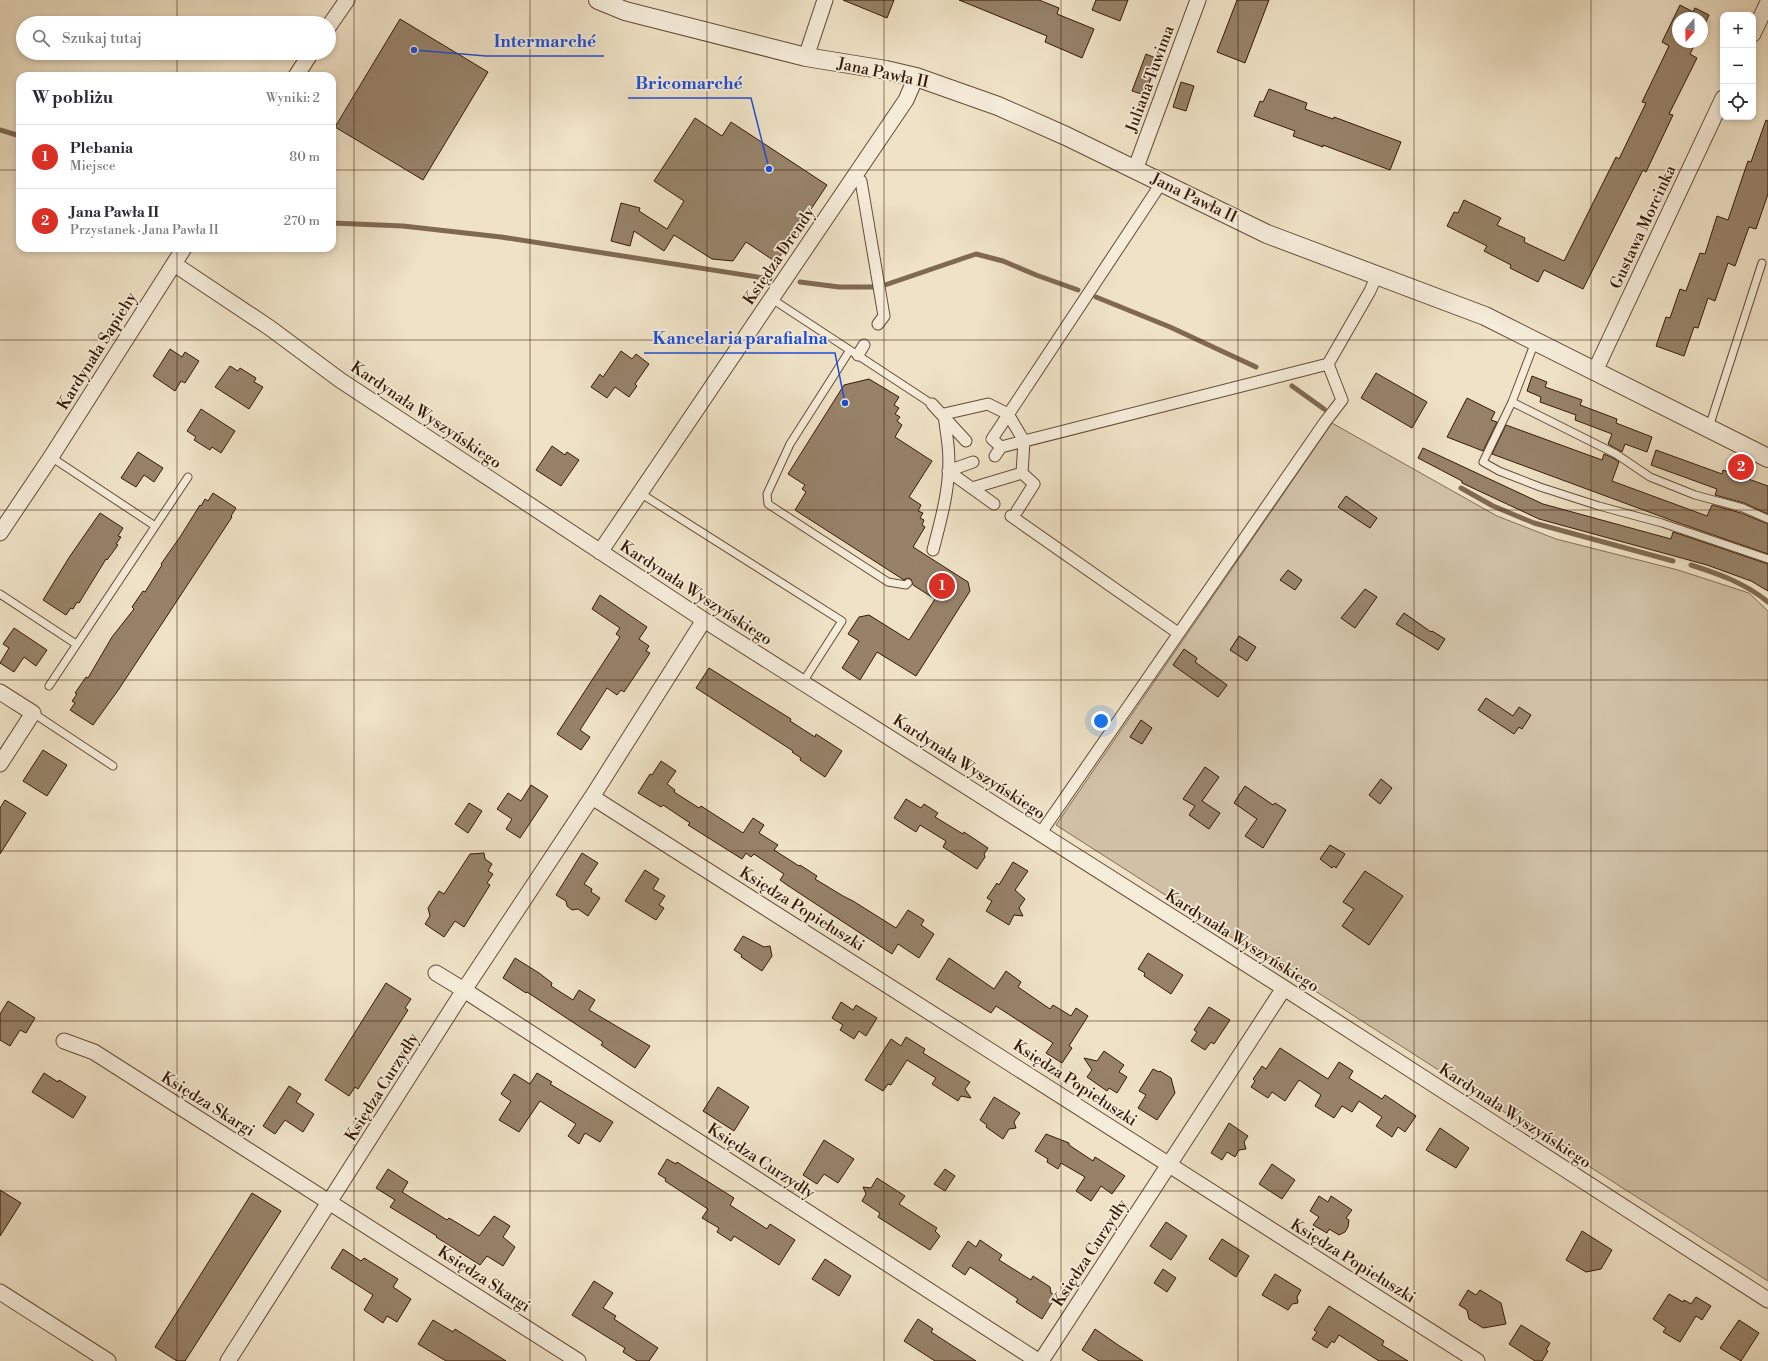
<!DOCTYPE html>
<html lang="pl">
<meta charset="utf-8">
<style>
:root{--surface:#fff;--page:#f2f2f3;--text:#2b2b33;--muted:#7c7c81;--line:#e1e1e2;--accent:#d93025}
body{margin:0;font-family:"Libre Bodoni",serif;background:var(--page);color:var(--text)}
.controls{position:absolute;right:12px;top:12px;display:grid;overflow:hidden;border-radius:8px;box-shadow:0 2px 6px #0003}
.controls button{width:36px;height:36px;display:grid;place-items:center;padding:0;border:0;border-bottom:1px solid var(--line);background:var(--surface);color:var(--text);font:20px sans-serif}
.compass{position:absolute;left:1672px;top:12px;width:36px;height:36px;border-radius:50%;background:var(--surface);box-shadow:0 2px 6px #0003;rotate:200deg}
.you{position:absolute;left:1101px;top:721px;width:14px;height:14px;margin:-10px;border:3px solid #fff;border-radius:50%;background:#1a73e8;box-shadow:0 0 0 6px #1a73e833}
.badge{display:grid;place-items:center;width:26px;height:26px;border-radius:50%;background:var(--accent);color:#fff;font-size:13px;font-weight:700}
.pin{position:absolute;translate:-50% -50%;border:2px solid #fff;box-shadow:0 1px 4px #0006}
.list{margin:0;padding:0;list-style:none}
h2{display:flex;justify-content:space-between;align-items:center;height:52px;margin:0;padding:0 16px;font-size:17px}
h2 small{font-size:13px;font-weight:400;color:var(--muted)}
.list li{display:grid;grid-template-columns:26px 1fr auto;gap:12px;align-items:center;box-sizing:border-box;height:64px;padding:0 16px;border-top:1px solid var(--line)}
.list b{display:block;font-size:15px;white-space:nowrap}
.list p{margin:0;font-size:13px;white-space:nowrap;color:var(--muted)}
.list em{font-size:13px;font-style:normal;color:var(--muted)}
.icon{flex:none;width:22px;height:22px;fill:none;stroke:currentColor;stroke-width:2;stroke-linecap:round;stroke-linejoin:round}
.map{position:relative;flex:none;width:1768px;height:1361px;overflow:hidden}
.search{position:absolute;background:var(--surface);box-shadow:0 2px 6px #0003;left:16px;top:16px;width:320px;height:44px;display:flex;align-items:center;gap:10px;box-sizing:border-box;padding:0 14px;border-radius:22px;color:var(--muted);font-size:15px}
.panel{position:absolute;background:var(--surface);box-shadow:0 2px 6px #0003;left:16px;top:72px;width:320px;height:180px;border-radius:12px}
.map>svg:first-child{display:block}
.green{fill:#d0c0a5;stroke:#846c54}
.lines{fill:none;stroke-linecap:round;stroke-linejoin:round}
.stream{stroke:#806951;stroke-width:5}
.building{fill:#978269;stroke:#371904}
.service-casing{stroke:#654b34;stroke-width:9}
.pedestrian-casing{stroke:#654b34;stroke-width:13}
.minor-casing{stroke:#654b34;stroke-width:17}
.tertiary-casing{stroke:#654b34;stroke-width:20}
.service{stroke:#f5ecda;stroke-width:7}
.pedestrian{stroke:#f5ecda;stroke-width:11}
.minor{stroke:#f5ecda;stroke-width:15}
.tertiary{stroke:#f5ecda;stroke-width:18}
.grid{fill:none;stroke:#371904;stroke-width:1;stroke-opacity:0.55}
.labels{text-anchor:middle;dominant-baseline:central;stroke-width:3.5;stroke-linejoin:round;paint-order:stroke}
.street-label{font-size:16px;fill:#371904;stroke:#f5ecda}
.leader{fill:none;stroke:#1d4ed8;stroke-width:1.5}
.callout-dot{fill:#1d4ed8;stroke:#f5ecda;stroke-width:1.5}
.callout-label{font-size:17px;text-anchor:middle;font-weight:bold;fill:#1d4ed8;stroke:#f5ecda;stroke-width:3.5;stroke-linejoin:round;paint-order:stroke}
</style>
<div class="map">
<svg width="1768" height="1361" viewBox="0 0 1768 1361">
<rect width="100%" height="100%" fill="#efe2c6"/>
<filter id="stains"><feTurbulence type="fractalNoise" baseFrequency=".005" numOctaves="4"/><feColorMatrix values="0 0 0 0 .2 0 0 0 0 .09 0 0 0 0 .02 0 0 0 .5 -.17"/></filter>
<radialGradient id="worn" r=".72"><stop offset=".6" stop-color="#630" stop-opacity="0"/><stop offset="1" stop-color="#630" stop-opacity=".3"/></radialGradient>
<path class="green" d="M1332 423 1497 516 1556 539 1678 570 1749 593 1768 611V1281L1056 825Z"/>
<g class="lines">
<path class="stream" d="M0 130 20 136
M332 223 403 226 501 237 770 279
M800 282 839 287H873
M885 285 976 254 1003 261 1036 275 1078 290
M1096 297 1170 327 1256 367
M1292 386 1324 409
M1461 488 1493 506 1534 523 1673 561
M1691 565C1719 574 1745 583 1768 602"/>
</g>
<path class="building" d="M843 0H894L887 18Z
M959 0H1039L1059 8 1057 14 1094 29 1082 58 1045 42 1047 36Z
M1096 0H1128L1120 21 1092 10Z
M1237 0H1269L1245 63 1217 52Z
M1680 5 1693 12 1695 8 1709 15 1702 30V18H1678V42H1696L1690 54 1697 58 1669 114 1673 115 1646 172 1643 170 1583 289 1544 270 1538 282 1510 268 1511 265 1484 251 1487 246 1447 226 1454 212 1458 213 1464 200 1501 218 1497 225 1525 238 1524 242 1564 261 1616 157 1619 159 1646 103 1642 102 1669 46 1662 42Z
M400 19 488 72 423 180 335 127Z
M1146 54 1158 59 1145 95 1132 91Z
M1181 82 1194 86 1186 111 1173 107Z
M1269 89 1307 103 1305 109 1333 119 1334 117 1401 142 1390 170 1323 145V147L1293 136 1295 131 1254 116 1260 101 1263 102Z
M695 118 722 136 731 122 827 185 776 262 746 242 733 261 712 259 674 235 664 251 634 231 630 246 611 241 621 203 640 208 639 211 667 229 684 201 654 181Z
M1766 120 1768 121V194L1756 229 1749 227 1735 266 1728 263 1715 301 1708 298 1698 328 1694 327 1684 356 1656 346 1666 317 1670 318 1680 289 1686 291 1700 253 1705 254 1717 216 1728 220 1748 161 1751 162Z
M170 349 182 357 185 352 199 361 185 383 181 381 175 391 153 376Z
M621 351 632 359 636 354 649 364 635 384 637 386 629 397 615 387 607 398 591 387 600 374 603 377Z
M230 366 238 371 240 368 256 378 254 382 263 387 249 409 215 387Z
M1376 373 1427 402 1412 428 1361 398Z
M1532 376 1547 382 1545 387 1582 400 1580 405 1617 419 1616 423 1652 437 1647 452 1625 444 1622 452 1608 444 1612 434 1575 420 1576 415 1540 402 1541 397 1527 391Z
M869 379 899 397 894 405 899 408 895 414 900 417 897 421 902 425 895 437 932 461 909 497 921 505 918 511 923 513 920 518 924 520 922 525 925 527 913 547 968 582 970 591 916 676 877 652 860 680 842 668 859 641 848 634 859 617 869 615 909 640 935 599 913 585 911 579 907 578 904 580 795 510 806 492 802 489 805 485 788 474 844 385Z
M1467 398 1495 412 1491 420 1497 422 1483 451 1447 437Z
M201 409 235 431 221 453 212 447 210 450 194 440 196 437 187 431Z
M1506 425 1602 460 1604 454 1613 458 1619 462 1612 481 1707 516 1712 505 1741 513 1768 524V554L1676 522 1492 454Z
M552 446 565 455 567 452 579 460 561 486 536 470Z
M1423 448 1543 504 1671 539 1673 532 1768 564V591L1751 581 1707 565 1539 519 1462 483V481L1418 458Z
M1656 450 1722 474 1723 470 1768 486V514L1744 503 1715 495 1717 489 1651 465Z
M138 452 163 468 154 482 144 475 136 487 121 478Z
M213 493 236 508 231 516 232 517 119 689 93 725 70 710 75 703 72 701 77 694 75 693 86 677 88 678 112 637 134 609 132 607 143 591 145 592 162 565 161 564 180 537 200 505 201 506 205 499 208 501Z
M1346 496 1377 518 1370 528 1338 507Z
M100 513 123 528 118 536 121 537 116 544 118 545 107 560 106 559 79 603 77 602 73 609 71 608 66 615 43 600 70 556Z
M1288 570 1302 580 1295 590 1280 580Z
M1365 589 1377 597 1355 628 1341 618Z
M600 595 647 627 639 639 649 646 646 651 650 653 624 692 621 690 617 695 607 688 580 730 590 737 581 750 557 734 620 637 616 634 620 628 592 609Z
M1404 613 1431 632 1432 631 1445 639 1438 650 1396 624Z
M14 628 47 650 36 666 24 657 14 672 0 663 9 648 3 644Z
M1239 636 1256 647 1247 661 1230 650Z
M1184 649 1197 658 1195 662 1227 685 1218 697 1173 665Z
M709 668 791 719 790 721 815 737 816 734 842 751 825 777 800 760 801 758 792 752 793 751 696 688Z
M1486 698 1513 716 1519 707 1531 715 1522 729 1519 727 1514 734 1478 710Z
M1141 720 1152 728 1142 744 1130 737Z
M43 750 67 765 47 796 23 781Z
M661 761 676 771 667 784 675 790 674 792 699 808 701 806 743 833 753 818 764 825 759 833 778 845 774 850 799 866 800 865 817 876 815 879 843 896 853 901 896 928 908 910 924 920 921 925 934 934 919 958 898 944 892 954 787 885 780 880 784 874 754 854 751 857 746 853 742 859 688 825 690 823 663 805 661 807 638 793 650 774 652 775Z
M1205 767 1219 777 1202 801 1220 813 1209 829 1189 815 1195 806 1183 799Z
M1381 779 1392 788 1380 804 1369 795Z
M531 785 548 796 520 838 506 829 512 819 497 809 508 793 521 801Z
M1245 786 1273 805 1275 803 1286 810 1263 848 1245 836 1257 819 1234 803Z
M906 799 921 808 924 804 938 813 935 817 963 834 964 832 988 848 984 854 985 857 977 869 943 847 946 841 920 825 916 832 894 818Z
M5 800 26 813 0 854V808Z
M469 803 482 811 468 833 455 824Z
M1330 845 1345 854 1336 868 1334 866 1332 868 1320 859Z
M484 853 485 859 492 864 488 871 493 874 487 883 490 885 464 927 455 921 444 937 425 924 430 916 428 908 439 891 444 894 470 854Z
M582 853 598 863 584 884 592 889 591 892 600 898 588 916 578 909 572 910 567 906 566 901 556 895Z
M1013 862 1028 871 1015 890 1025 899 1019 908 1023 916 1014 915 1009 925 986 911 992 901 987 898 997 883 999 885Z
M645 870 659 879 653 889 665 896 659 905 664 908 656 920 625 901Z
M1365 871 1403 896 1369 945 1342 926 1354 909 1343 902Z
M743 936 764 947 770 946 772 956 762 971 741 957 742 955 734 950Z
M1148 953 1183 975 1171 994 1144 976 1145 973 1138 969Z
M515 958 539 973 552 983 551 986 573 1000 579 990 595 1000 589 1010 650 1046 635 1068 601 1045 603 1042 527 992 526 993 503 978Z
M949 958 994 989 1006 971 1021 982 1018 987 1050 1009 1053 1005 1071 1016 1076 1008 1088 1016 1069 1046 1072 1048 1062 1063 1046 1053 1053 1043 1036 1032 996 1006 991 1013 936 979Z
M386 983 411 999 405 1008 408 1010 358 1089 355 1087 349 1096 325 1080Z
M8 1001 35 1018 26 1033 20 1030 10 1046 0 1040V1014Z
M841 1002 853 1010 856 1005 877 1018 866 1036 859 1031 854 1039 840 1030 843 1025 832 1018Z
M1209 1007 1230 1020 1214 1044 1211 1042 1205 1050 1191 1041 1197 1032 1194 1030Z
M906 1037 925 1049 923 1053 970 1082 965 1089 971 1098 961 1096 958 1101 932 1084 936 1078 907 1060 891 1085 888 1084 883 1091 865 1080 891 1039 901 1046Z
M1280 1048 1328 1079 1339 1062 1353 1071 1349 1078 1382 1099 1385 1095 1416 1116 1405 1132 1398 1127 1392 1137 1376 1126 1382 1117 1359 1101 1352 1112 1342 1106 1334 1118 1315 1106 1321 1095 1299 1080 1285 1101 1272 1092 1268 1098 1251 1087 1255 1081 1253 1079 1262 1066 1266 1069Z
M1104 1051 1124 1065 1119 1072 1127 1077 1117 1093 1109 1088 1107 1091 1087 1077 1092 1070 1084 1058 1097 1061Z
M1153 1069 1159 1072 1160 1071 1171 1078 1175 1093 1157 1120 1138 1108 1146 1095 1139 1091Z
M44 1073 58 1082 59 1080 86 1097 73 1118 32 1092Z
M537 1073 552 1082 550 1084 613 1122 600 1142 585 1133 579 1144 568 1136 576 1124 540 1101 519 1132 499 1120 511 1101 501 1094 514 1074 530 1084Z
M289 1086 301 1094 296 1102 314 1114 303 1132 285 1120 275 1134 263 1126Z
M718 1087 749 1107 734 1131 703 1111Z
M994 1097 1020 1113 1014 1122 1016 1128 1009 1129 1003 1139 986 1127 987 1125 980 1120Z
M1229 1123 1248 1136 1244 1142 1246 1149 1239 1150 1235 1157 1227 1152 1222 1160 1211 1153Z
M1440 1128 1469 1148 1456 1168 1426 1150Z
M1046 1134 1069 1143V1145L1093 1161 1095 1157 1125 1176 1112 1194 1101 1186 1091 1201 1076 1191 1085 1177 1061 1163 1058 1169 1047 1162 1048 1159 1035 1151Z
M824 1140 854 1159 838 1183 824 1174 817 1184 803 1175Z
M667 1159 676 1164 677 1162 734 1198 730 1205 767 1229 770 1224 795 1240 779 1265 734 1236 731 1241 717 1232 719 1228 702 1218 708 1209 665 1181 666 1179 658 1174Z
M1272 1164 1295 1180 1282 1199 1259 1184Z
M388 1169 408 1182 402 1192 447 1220 449 1218 479 1236 494 1216 510 1226 503 1237 515 1247 503 1266 487 1256 480 1265 436 1237 437 1236 390 1207 395 1200 376 1188Z
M945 1169 955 1176 945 1191 934 1184Z
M877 1178 905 1196 899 1204 937 1228 935 1231 940 1236 930 1250 878 1217 880 1213 862 1201 866 1194 863 1187 871 1188Z
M0 1190 21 1203 0 1236Z
M252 1193 281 1211 185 1361H177L155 1347Z
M1319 1196 1328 1202 1331 1196 1352 1210 1346 1218 1349 1220 1348 1227 1345 1232 1339 1235 1329 1229 1327 1233 1313 1225 1319 1217 1310 1211Z
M1166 1222 1187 1236 1171 1260 1150 1246Z
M1582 1231 1612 1250 1601 1269 1586 1272 1566 1260Z
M1222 1239 1249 1256 1236 1277 1209 1259Z
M980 1240 1002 1255 999 1260 1031 1280 1033 1276 1050 1287 1051 1293 1056 1296 1042 1319 1016 1302 1018 1299 970 1267 965 1275 952 1266 968 1241 976 1247Z
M343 1249 361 1261 364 1258 398 1279 393 1287 411 1299 397 1322 387 1316 383 1323 364 1310 373 1295 331 1268Z
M825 1259 851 1276 839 1296 812 1279Z
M1163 1269 1176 1278 1167 1292 1154 1283Z
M1275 1274 1301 1290 1297 1297 1298 1303 1292 1304 1288 1310 1262 1295Z
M594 1281 613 1293 603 1308 616 1316 614 1319 658 1348 649 1361H637L623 1352 625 1348 572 1315Z
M1468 1290 1476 1295 1480 1290 1501 1303 1506 1324 1483 1328 1469 1319 1467 1310 1459 1305Z
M1669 1294 1683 1302 1684 1300 1691 1304 1696 1297 1711 1306 1702 1320 1696 1316 1680 1342 1663 1332 1666 1328 1653 1319Z
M1329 1306 1384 1341 1382 1345 1408 1361H1379L1339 1335 1334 1343 1332 1341 1327 1348 1312 1339 1317 1332 1314 1330Z
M918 1319 933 1329 931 1332 976 1361H935L904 1341Z
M433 1320 453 1332 455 1329 506 1361H446L418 1344Z
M1739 1320 1759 1333 1741 1361 1720 1348Z
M1521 1325 1550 1343 1546 1350 1548 1351 1542 1361H1535L1509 1344Z
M1095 1329 1118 1345 1143 1361H1099L1082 1350Z"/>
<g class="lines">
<g class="service-casing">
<path id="service" d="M772 299 932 404
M1535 342 1512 402 1483 462 1499 471 1540 487 1599 506 1662 523 1768 559
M850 350 790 444 767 494 768 504 888 582 906 585 908 583
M1512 402 1616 454 1650 477 1695 495 1743 508 1768 519
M1709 427 1762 263
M51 457 155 526
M640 493 842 621 803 682
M0 594 76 644
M49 686 188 477
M33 713 113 766"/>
</g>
<g class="pedestrian-casing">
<path id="pedestrian" d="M854 177 861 181 884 316 878 324
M858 355 864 345
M932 404 966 441
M1001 447 1328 364 1370 291 1377 275
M995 456 1001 447 992 439 1162 182
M948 471 994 504
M948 471 973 462
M972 488 1022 473
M1011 516 1178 633
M933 550C942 516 952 481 948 445 947 435 945 425 944 414L988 404 1008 414 1024 441 1022 473 1034 484 1017 511
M1040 834 1325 422 1342 400 1328 364"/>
</g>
<g class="minor-casing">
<path id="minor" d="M329 26 347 0
M1753 34 1768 2
M806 57 825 0
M296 76 311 53
M1135 170 1198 0
M174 264 270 328 340 380 704 620 1284 988 1768 1300
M1595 371 1723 98
M0 533 51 457 184 248
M600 552 906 100 916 77
M704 620 592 797 1477 1361
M0 692 33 713 0 764
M592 797 464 990 1038 1361
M64 1041 94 1052 578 1361
M0 1292 108 1361
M228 1361 464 990 436 973
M1041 1361 1284 988"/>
</g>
<g class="tertiary-casing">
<path id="tertiary" d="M598 0 625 11 806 57 886 70 916 77 998 106 1066 136 1267 234 1485 316 1768 458"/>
</g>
<use href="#service" class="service"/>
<use href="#pedestrian" class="pedestrian"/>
<use href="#minor" class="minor"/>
<use href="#tertiary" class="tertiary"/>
</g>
<path class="grid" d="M177 0V23M354 0V1361M530 0V1361M707 0V1361M884 0V1361M1061 0V1361M1238 0V1361M1414 0V1361M1591 0V1361M177 53V76M0 170H20M332 170H1768M177 248V1361M0 340H1768M0 510H1768M0 680H1768M0 851H1768M0 1021H1768M0 1191H1768"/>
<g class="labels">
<g class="street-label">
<text transform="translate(883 73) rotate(12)">Jana Pawła II</text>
<text transform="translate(1150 79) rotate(-70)">Juliana Tuwima</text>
<text transform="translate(1194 198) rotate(26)">Jana Pawła II</text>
<text transform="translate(1643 227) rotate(-65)">Gustawa Morcinka</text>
<text transform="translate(779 256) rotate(-56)">Księdza Drendy</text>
<text transform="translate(97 351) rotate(-58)">Kardynała Sapiehy</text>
<text transform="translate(426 415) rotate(34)">Kardynała Wyszyńskiego</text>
<text transform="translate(696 593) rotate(33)">Kardynała Wyszyńskiego</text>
<text transform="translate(969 767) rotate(33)">Kardynała Wyszyńskiego</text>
<text transform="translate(802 909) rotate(32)">Księdza Popiełuszki</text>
<text transform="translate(1242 941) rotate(32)">Kardynała Wyszyńskiego</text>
<text transform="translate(1075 1083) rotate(33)">Księdza Popiełuszki</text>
<text transform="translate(382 1087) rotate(-58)">Księdza Curzydły</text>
<text transform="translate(208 1104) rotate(32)">Księdza Skargi</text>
<text transform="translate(1515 1116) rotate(33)">Kardynała Wyszyńskiego</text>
<text transform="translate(761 1161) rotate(33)">Księdza Curzydły</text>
<text transform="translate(1090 1253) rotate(-57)">Księdza Curzydły</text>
<text transform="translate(1353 1261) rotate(32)">Księdza Popiełuszki</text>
<text transform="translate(484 1279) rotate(33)">Księdza Skargi</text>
</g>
</g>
<path class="leader" d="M414 50L486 56H604M769 169L751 98H628M845 403L835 353H644"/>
<g class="callout-dot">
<circle cx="414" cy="50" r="4"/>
<circle cx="769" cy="169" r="4"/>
<circle cx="845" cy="403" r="4"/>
</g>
<g class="callout-label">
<text x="545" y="47">Intermarché</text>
<text x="689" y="89">Bricomarché</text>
<text x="740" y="344">Kancelaria parafialna</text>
</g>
<rect width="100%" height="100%" filter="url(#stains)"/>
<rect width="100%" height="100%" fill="url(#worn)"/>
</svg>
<div class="controls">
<button>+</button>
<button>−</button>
<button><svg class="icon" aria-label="locate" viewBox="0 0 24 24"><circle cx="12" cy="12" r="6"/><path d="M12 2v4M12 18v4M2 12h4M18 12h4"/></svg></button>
</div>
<svg class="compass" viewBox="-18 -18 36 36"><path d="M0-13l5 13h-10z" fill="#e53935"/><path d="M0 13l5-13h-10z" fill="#7c7c81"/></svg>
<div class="you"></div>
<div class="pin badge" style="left:942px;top:586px">1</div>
<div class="pin badge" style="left:1741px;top:467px">2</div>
<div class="search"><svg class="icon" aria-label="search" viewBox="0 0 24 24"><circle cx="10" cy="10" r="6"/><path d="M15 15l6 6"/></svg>Szukaj tutaj</div>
<section class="panel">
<h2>W pobliżu<small>Wyniki: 2</small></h2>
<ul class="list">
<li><span class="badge">1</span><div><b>Plebania</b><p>Miejsce</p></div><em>80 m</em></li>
<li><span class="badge">2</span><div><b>Jana Pawła II</b><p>Przystanek · Jana Pawła II</p></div><em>270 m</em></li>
</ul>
</section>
</div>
